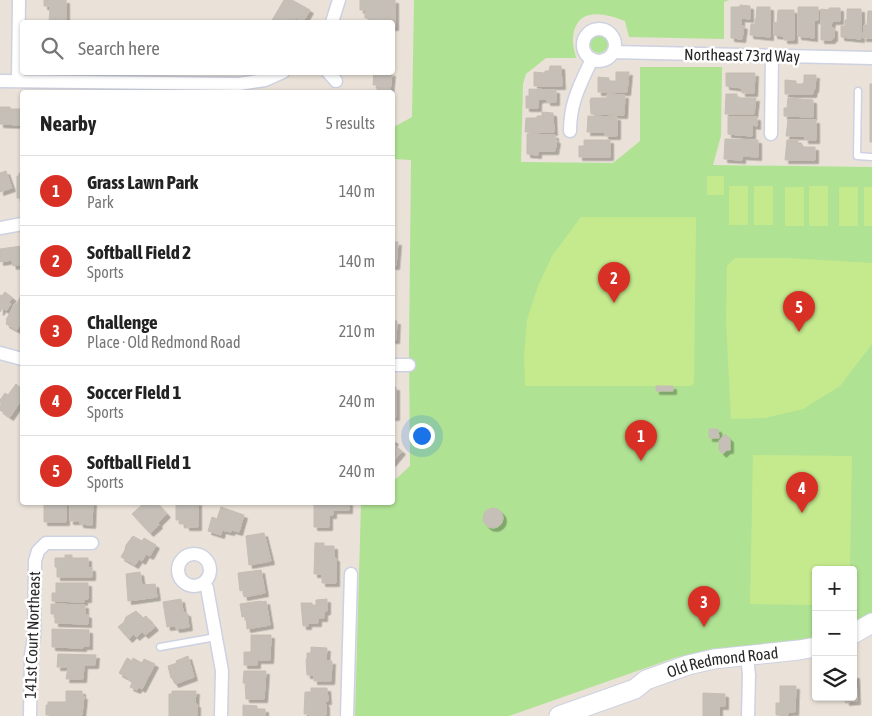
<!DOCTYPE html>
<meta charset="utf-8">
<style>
:root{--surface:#fff;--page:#f6f6f6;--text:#222;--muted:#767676;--line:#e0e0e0;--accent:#d93025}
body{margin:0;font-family:"Asap Condensed",sans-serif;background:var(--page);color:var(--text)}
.controls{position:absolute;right:15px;bottom:15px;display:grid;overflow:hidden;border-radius:5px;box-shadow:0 1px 4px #0004}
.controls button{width:45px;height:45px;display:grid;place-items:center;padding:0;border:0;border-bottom:1px solid var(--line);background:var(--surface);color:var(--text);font:25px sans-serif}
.you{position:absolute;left:421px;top:435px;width:18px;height:18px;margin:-12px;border:4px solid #fff;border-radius:50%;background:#1a73e8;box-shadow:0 0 0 8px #1a73e833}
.badge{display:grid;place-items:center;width:32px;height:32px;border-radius:50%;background:var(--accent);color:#fff;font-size:16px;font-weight:700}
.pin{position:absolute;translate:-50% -41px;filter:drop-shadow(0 1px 2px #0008)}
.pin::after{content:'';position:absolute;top:26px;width:18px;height:15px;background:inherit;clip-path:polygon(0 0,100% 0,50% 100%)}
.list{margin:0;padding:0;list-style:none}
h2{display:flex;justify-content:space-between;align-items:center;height:65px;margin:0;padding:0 20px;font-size:21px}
h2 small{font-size:16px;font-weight:400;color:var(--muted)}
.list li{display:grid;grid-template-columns:32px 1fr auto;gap:15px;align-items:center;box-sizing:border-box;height:70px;padding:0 20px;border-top:1px solid var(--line)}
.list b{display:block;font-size:19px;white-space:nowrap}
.list p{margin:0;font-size:16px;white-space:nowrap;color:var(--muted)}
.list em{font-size:16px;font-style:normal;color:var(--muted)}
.icon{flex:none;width:28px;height:28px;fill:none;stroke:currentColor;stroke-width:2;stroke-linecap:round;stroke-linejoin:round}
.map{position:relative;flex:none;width:872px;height:716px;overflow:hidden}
.search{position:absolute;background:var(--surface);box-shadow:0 1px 4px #0004;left:20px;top:20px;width:375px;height:55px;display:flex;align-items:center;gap:12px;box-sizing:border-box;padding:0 18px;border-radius:5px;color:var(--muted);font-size:19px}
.panel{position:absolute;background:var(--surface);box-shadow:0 1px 4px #0004;left:20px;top:90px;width:375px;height:415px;border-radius:5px}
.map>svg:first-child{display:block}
.green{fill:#b0e293}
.pitch{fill:#c5ea8e}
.building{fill:#c5bfb8;stroke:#c5beb2;filter:url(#shadow)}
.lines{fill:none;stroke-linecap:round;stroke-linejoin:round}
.service-casing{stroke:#cdd1e1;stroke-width:9}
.minor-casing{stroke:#cdd1e1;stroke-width:15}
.secondary-casing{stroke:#cdd1e1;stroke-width:21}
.service{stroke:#fff;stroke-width:6}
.minor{stroke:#fff;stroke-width:12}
.secondary{stroke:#fff;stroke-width:19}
.labels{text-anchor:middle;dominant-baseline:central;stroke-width:5;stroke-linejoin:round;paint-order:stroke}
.street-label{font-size:16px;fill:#272727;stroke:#fff}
</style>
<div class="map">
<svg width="872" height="716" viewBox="0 0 872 716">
<defs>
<filter id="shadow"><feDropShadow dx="3.5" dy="3.5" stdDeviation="0" flood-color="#0004"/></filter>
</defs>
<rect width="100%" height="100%" fill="#eae2d8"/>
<path class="green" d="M414 0H729L724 2V39L629 37 625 21C604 13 576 6 573 38 572 44 575 52 576 58H546L526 74 523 84 521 162 613 163 640 141V67H722L721 136 713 165 872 167V615L853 627V570H816V639L677 657 509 716H355L361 503 392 502 393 480 397 478 410 466 409 350 411 160 393 159 392 128 412 117Z
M590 44a9 9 0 1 1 18 0a9 9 0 1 1-18 0Z"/>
<path class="pitch" d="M707 176H724V195H707Z
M729 186H748V225H729Z
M754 186H773V225H754Z
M809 186H828V226H809Z
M785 187H804V226H785Z
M839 187H858V226H839Z
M864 187H872V226H864Z
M581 217H696L694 383 691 386H525L524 355 527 320 538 286 552 256Z
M735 258H788L872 263V344L840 386 803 409 765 418 731 419 726 320 727 266Z
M753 455 852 456 850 570H816V605L750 604Z"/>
<path class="building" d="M44 0H66V22H49L50 6H44Z
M284 0H292L310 10 303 22 296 18 294 22H271Z
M360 0H395V27H392V22H368V18H365V12H369V10H360Z
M740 5 750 6V19L741 18V25L744 26 742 39 731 38V7H740Z
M757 7H770V37L750 35 751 24H755V19H756Z
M798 7H818V20H814V38L798 36Z
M829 8H840V21H832L831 28H834V38H832V40H821V9L829 10Z
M847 9H861V39L841 37V26H845V20H847Z
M778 10H794V40H784V36L774 35V22L777 23Z
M868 11H872V38H863L864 25H867Z
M550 66H561L562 86H534V72L545 73V71H549Z
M374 72 392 73 390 92H377L378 85H373Z
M616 72H629L627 92H598V77L609 78V81H616Z
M726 73H755L754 93H742V88L726 86Z
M804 75H816L815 89H814L813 94H785V80L796 81V84H802L804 82Z
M870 84H872V142H870Z
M529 89 556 90V102H547V99H540L538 101V108H526V96H529Z
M607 94 625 95 624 115 591 114 590 100H591V98H607Z
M726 94H737V98H756L754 114H725Z
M788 98 813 100V117L784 116V108H787Z
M0 107H10V109H22V125L0 124Z
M542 112 553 113 554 132H525L526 118H537V116H542Z
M588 116 617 117V136H605V132H587Z
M728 117H757V126L752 125V136L728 134Z
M788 120H816V140H805V136H786Z
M527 134 555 135V140H557L555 151H538V155L527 154Z
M725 139 758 140V157L742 156V160L724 159Z
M584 140H610V157H579V146H584Z
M787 140H798V145H803V147H815V160H785Z
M6 171 12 188 0 192V173Z
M19 173H22V198H17V176H19Z
M392 242H398L396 266H392Z
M22 246V264L13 266 12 260 0 262V249Z
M5 292 13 298 9 302 11 304 6 311 3 308 0 312V295L2 296Z
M21 295 22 323 21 322 17 330 6 324 7 321 6 320 15 303 17 304Z
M392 321H397L396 340H392Z
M16 384 22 389V399L10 417 0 410 1 404 0 400 5 393 8 395Z
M656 386H673V391H656Z
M392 387H396V417H392Z
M709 429H718L719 438H709Z
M725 434 730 439V450H727L723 454 719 450V441Z
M392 439 395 441 393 444 402 451 392 463Z
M44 502H66V522H44Z
M70 502H93L92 525 80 524V521H70Z
M145 502H156L167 514 158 523 159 525 150 533 132 514Z
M198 502V527H186V524H181V520H176V503Z
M314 502H349V510H333V515H329V527H314Z
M221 507 244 515 239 532 232 530 231 532 222 530 221 535 208 531 212 517 217 519Z
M483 518a10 10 0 1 1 20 0a10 10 0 1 1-20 0Z
M264 533 271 561 249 565 246 536Z
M133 536 142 541 144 538 156 545 150 556 146 554 142 561 139 559 135 565 121 557 125 550 126 545Z
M315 543H324V546H334V558H336V583H322V574H314Z
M65 555H72V558H88V568H92V577H57V567H55V558H65Z
M261 570 265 593 244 597 243 590 240 591 238 573Z
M140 572 142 585 155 584 157 597 128 601 126 574Z
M56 583H88V599H84V602L52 601V593H56Z
M181 599 183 611H184L185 613H187L189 627 176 629 175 626 167 627 163 602Z
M327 599V611L324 612V618H318V623H308V626H303L301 603H312V605H316V600Z
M261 601V602L266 601 270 625 247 629 246 616 242 617 240 604Z
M51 604 85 605V614L88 615V624L55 623V614H51Z
M136 611 143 618 146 616 155 627 145 635 142 632 136 637 134 634 129 639 118 627 124 622 126 617Z
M52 629 89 630V646H83V648L52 647Z
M251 635H271L270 660H257V665H244V652H251Z
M311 647 327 648 326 661H332L331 681H314V675H307L306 659H307V653H311Z
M58 654 96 655 95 665H84L83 679H66L68 667H57Z
M188 656 194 677 175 684 172 678H171L168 666 177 663 176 661Z
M127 658 132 661 133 658 142 663 144 659 155 664 142 689 139 687 137 690 130 687 133 681 131 682 128 678 119 673Z
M244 671H266L264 699H246L245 683H243Z
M853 675H856L857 701 846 702V699H842V697H853Z
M780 686H796L795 712H788V715H776V703H780Z
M311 688H327L328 701H325V704H326V715L325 716H310V714H304L305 692H311Z
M66 691H82V696H84L82 715H46V705H48V702H66Z
M172 691H196L195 704H197V716H169V694H172Z
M703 693 725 694V706H719V716H703Z
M243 705 257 706V709H265V716H243Z"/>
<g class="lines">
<g class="service-casing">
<path id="service" d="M858 91 857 156 872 157
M160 647 216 637"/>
</g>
<g class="minor-casing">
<path id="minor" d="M332 22 339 0
M583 45a16 16 0 1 1 32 0a16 16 0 1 1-32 0Z
M613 52 872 58
M328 72 336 81
M0 81 239 84 265 80 283 72
M18 81 19 0
M570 131C570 102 580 85 592 59
M771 134 772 56
M0 228 22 224
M0 353 22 359
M392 365H409
M178 570a16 16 0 1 1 32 0a16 16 0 1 1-32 0Z
M204 583 207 588 222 671 221 716
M747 655 749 675 748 716
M30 716 31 655 34 637 35 561 38 551 46 543H92
M347 716 351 574"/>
</g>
<g class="secondary-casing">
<g id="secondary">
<path d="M853 634 872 623"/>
<path id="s1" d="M559 716 635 689 646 680 688 665 714 659 799 650 816 647"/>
</g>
</g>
<use href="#service" class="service"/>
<use href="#minor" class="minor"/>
<use href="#secondary" class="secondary"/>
</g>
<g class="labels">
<g class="street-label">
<text transform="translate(742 55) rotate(1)">Northeast 73rd Way</text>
<text transform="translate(32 635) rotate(-88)">141st Court Northeast</text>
<text stroke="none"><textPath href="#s1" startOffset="174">Old Redmond Road</textPath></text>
</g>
</g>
</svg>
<div class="controls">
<button>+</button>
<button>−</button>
<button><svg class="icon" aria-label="layers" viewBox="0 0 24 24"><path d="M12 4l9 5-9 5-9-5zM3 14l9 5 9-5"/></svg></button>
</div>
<div class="you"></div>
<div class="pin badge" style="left:641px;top:461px">1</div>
<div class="pin badge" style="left:614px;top:303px">2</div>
<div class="pin badge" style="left:704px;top:627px">3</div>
<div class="pin badge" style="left:802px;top:513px">4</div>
<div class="pin badge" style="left:799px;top:332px">5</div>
<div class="search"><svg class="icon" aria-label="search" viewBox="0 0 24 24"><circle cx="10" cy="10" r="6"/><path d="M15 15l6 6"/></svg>Search here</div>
<section class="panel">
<h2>Nearby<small>5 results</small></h2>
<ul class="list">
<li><span class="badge">1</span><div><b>Grass Lawn Park</b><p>Park</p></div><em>140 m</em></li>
<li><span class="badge">2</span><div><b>Softball Field 2</b><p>Sports</p></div><em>140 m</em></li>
<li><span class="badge">3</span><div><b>Challenge</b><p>Place · Old Redmond Road</p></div><em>210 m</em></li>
<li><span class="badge">4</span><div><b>Soccer FIeld 1</b><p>Sports</p></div><em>240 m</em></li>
<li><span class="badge">5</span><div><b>Softball Field 1</b><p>Sports</p></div><em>240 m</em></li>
</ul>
</section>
</div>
